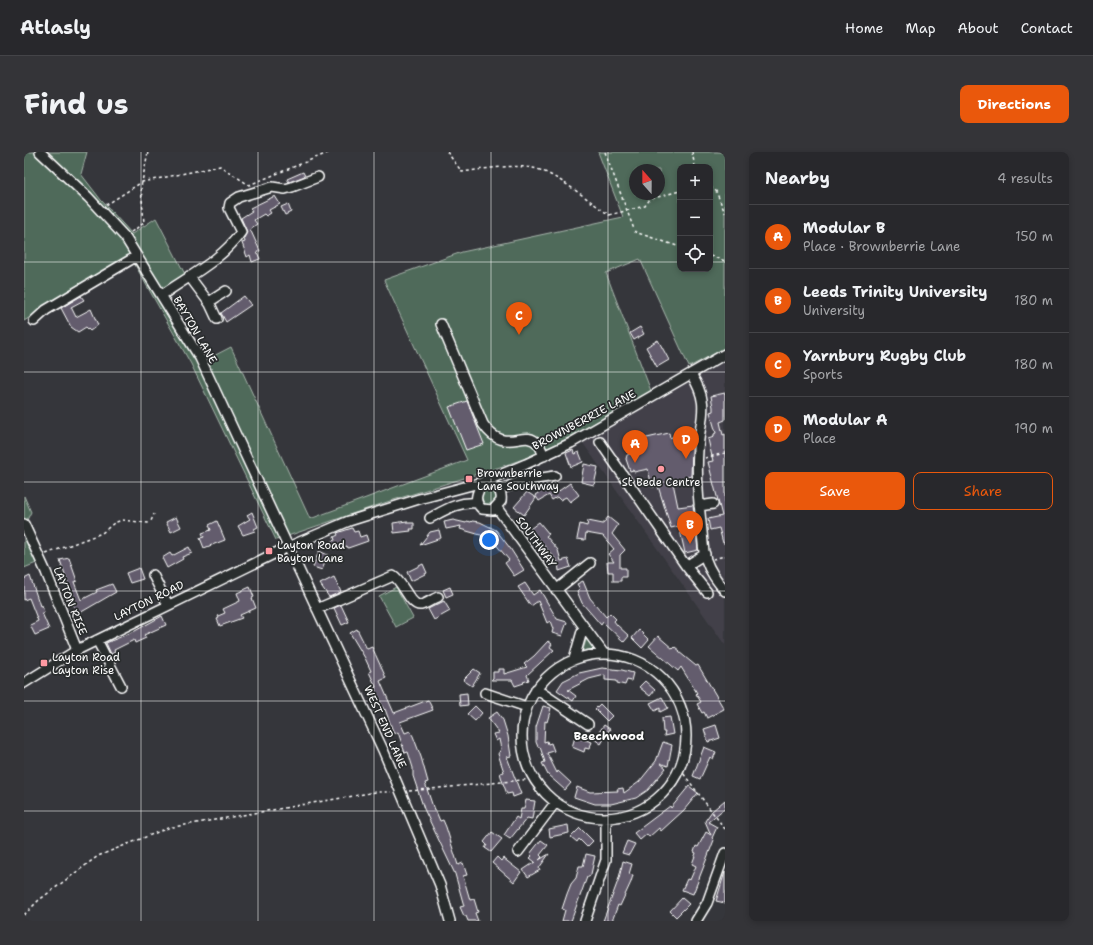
<!DOCTYPE html>
<meta charset="utf-8">
<style>
:root{--surface:#28282c;--page:#343438;--text:#f1f3f6;--muted:#a5a6a9;--line:#444448;--accent:#ea580c}
body{margin:0;font-family:"Shantell Sans",sans-serif;background:var(--page);color:var(--text)}
.controls{position:absolute;right:12px;top:12px;display:grid;overflow:hidden;border-radius:8px;box-shadow:0 2px 6px #0003}
.controls button{width:36px;height:36px;display:grid;place-items:center;padding:0;border:0;border-bottom:1px solid var(--line);background:var(--surface);color:var(--text);font:20px sans-serif}
.compass{position:absolute;left:605px;top:12px;width:36px;height:36px;border-radius:50%;background:var(--surface);box-shadow:0 2px 6px #0003;rotate:339deg}
.you{position:absolute;left:465px;top:388px;width:14px;height:14px;margin:-10px;border:3px solid #fff;border-radius:50%;background:#1a73e8;box-shadow:0 0 0 6px #1a73e833}
.badge{display:grid;place-items:center;width:26px;height:26px;border-radius:50%;background:var(--accent);color:#fff;font-size:13px;font-weight:700}
.pin{position:absolute;translate:-50% -33px;filter:drop-shadow(0 1px 2px #0008)}
.pin::after{content:'';position:absolute;top:21px;width:14px;height:12px;background:inherit;clip-path:polygon(0 0,100% 0,50% 100%)}
.list{margin:0;padding:0;list-style:none}
h2{display:flex;justify-content:space-between;align-items:center;height:52px;margin:0;padding:0 16px;font-size:17px}
h2 small{font-size:13px;font-weight:400;color:var(--muted)}
.list li{display:grid;grid-template-columns:26px 1fr auto;gap:12px;align-items:center;box-sizing:border-box;height:64px;padding:0 16px;border-top:1px solid var(--line)}
.list b{display:block;font-size:15px;white-space:nowrap}
.list p{margin:0;font-size:13px;white-space:nowrap;color:var(--muted)}
.list em{font-size:13px;font-style:normal;color:var(--muted)}
.actions{display:flex;gap:8px;padding:12px 16px}
.actions a{flex:1;padding:9px 0;border:1px solid var(--accent);border-radius:8px;text-align:center;font-size:14px;color:var(--accent)}
.actions .main{background:var(--accent);color:#fff}
.icon{flex:none;width:22px;height:22px;fill:none;stroke:currentColor;stroke-width:2;stroke-linecap:round;stroke-linejoin:round}
.map{position:relative;flex:none;width:701px;height:769px;overflow:hidden;border-radius:8px}
header{display:flex;align-items:center;gap:24px;box-sizing:border-box;height:56px;padding:0 20px;background:var(--surface);border-bottom:1px solid var(--line)}
header strong{font-size:19px}
nav{display:flex;gap:22px;margin-inline-start:auto;font-size:14px}
.intro{display:flex;align-items:center;justify-content:space-between;box-sizing:border-box;height:96px;padding:0 24px}
h1{margin:0;font-size:28px}
.button{padding:10px 18px;border-radius:8px;background:var(--accent);color:#fff;font-size:14px;font-weight:700}
main{display:flex;gap:24px;padding:0 24px}
aside{flex:1;background:var(--surface);border-radius:8px;box-shadow:0 2px 6px #0003}
.map>svg:first-child{display:block}
.built{fill:#43414a}
.green{fill:#4f6b5a;stroke:#a7b5ac;fill-rule:evenodd}
.building{fill:#635c6d;stroke:#fff}
.lines{fill:none;stroke-linecap:round;stroke-linejoin:round}
.minor-casing{stroke:#fff;stroke-width:12}
.path{stroke:#fff;stroke-width:1.5;stroke-dasharray:3 3;stroke-linecap:butt}
.minor{stroke:#2a2d2e;stroke-width:9}
.grid{fill:none;stroke:#fff;stroke-width:1;stroke-opacity:0.55}
.poi-dot{fill:#ff9aa2;stroke:#2a2d2e;stroke-width:1.5}
.labels{text-anchor:middle;dominant-baseline:central;stroke-width:3.5;stroke-linejoin:round;paint-order:stroke}
.street-label{font-size:11px;fill:#fff;stroke:#2a2d2e}
.poi-label{font-size:11px;fill:#fff;stroke:#2a2d2e;text-anchor:start}
.neighbourhood-label{font-size:12px;font-weight:bold;fill:#fff;stroke:#2a2d2e}
</style>
<header>
<strong>Atlasly</strong>
<nav><a>Home</a><a>Map</a><a>About</a><a>Contact</a></nav>
</header>
<div class="intro"><h1>Find us</h1><a class="button">Directions</a></div>
<main>
<div class="map">
<svg width="701" height="769" viewBox="0 0 701 769">
<rect width="100%" height="100%" fill="#35363b"/>
<filter id="ink" filterUnits="userSpaceOnUse"><feTurbulence type="fractalNoise" baseFrequency=".025" numOctaves="2"/><feDisplacementMap in="SourceGraphic" scale="8" xChannelSelector="R" yChannelSelector="G"/><feConvolveMatrix kernelMatrix="1 2 1 2 8 2 1 2 1" color-interpolation-filters="sRGB"/></filter>
<g filter="url(#ink)">
<path class="built" d="M701 209V493L559 291Z"/>
<path class="green" d="M0 0H63L57 22 77 48 108 82 132 66 165 130 144 146 180 209 207 195 286 367 443 308 360 128 438 100 599 65 574 0H701V196L665 215 616 107 582 121 627 239 519 300 479 314 363 350 252 388 167 212 106 104 0 169ZM656 15H686V117H656ZM611 18H635V42H611Z
M457 345a8 8 0 1 1 16 0a8 8 0 1 1-16 0Z
M0 344 7 360 3 368 20 408 0 416Z
M372 435 389 466 372 475 355 444Z
M563 485 573 498 558 501Z"/>
<path class="building" d="M279 20 281 24 265 30 263 27Z
M251 44 256 52 245 58 247 61 242 64 240 62 230 68 233 72 226 77 236 99 233 100 236 107 228 110 226 103 223 105 218 91 221 90 220 86 223 80 217 66 228 59 226 56Z
M264 52 267 60 261 63 257 55Z
M57 144 60 148 47 155 52 165 67 157 74 173 66 179 62 175 54 180 47 175 37 156Z
M220 144 227 153 202 170 197 161Z
M616 175 620 182 610 188 606 181Z
M634 188 645 208 633 215 622 195Z
M701 241V268L696 270 699 283 701 282V391H699L695 376 686 378 684 367 698 364 684 310 689 309 684 287 690 285V282L692 281 686 260 689 259V255L687 244Z
M443 249 460 292 442 298 425 255Z
M645 281 646 286 656 281 658 291 666 290 668 298 667 324 652 328V330L649 331 654 355 669 353 674 398 661 401 655 374 647 376 634 334 628 335 624 317 610 320 609 318 606 319 602 307 603 303 606 302V300L616 298 614 288Z
M549 298 550 302 555 300 559 310 547 315 542 301Z
M560 312 574 315 570 333 557 330Z
M546 331 555 343 546 350 542 345 536 348 533 345 528 348 525 343 515 349 511 343 528 332 532 341Z
M503 340 512 346 500 363 490 355Z
M228 360 234 375 230 377 231 379 219 383 214 374 226 367 223 363Z
M152 365 157 375 147 380 142 370Z
M584 365 594 373 588 382 601 398 596 403V416H602V425H597V429H589V420H584L583 410H590L584 402 590 397 579 384 562 381 561 388 553 387 556 372 563 374 564 369 579 372Z
M429 368 442 371 443 369 447 370 448 369 456 370 472 378 486 396 500 418 490 424 481 411 485 408 469 389 460 384 436 377 437 374 422 377 420 370Z
M193 369 201 388 180 396 176 386 180 385 178 381 187 378 185 373Z
M383 369V371H390V377H386L387 379 370 381 369 371Z
M515 370 525 382 522 384 534 398 537 409 544 407 547 415 535 419 534 410 506 377Z
M328 376 330 380 334 379 336 385 342 383 344 389 324 396 323 394 320 395 319 393 307 397 305 390 311 388 310 385 314 383 313 381Z
M415 378 417 386 396 393 406 380Z
M165 395 168 401 158 405 159 407 143 416 138 406 146 401 148 404Z
M295 399 304 403 298 418 289 415Z
M45 406 53 429 50 430 57 448 73 440 72 438 88 432 92 440 54 462 47 449 49 448 36 408Z
M399 412 403 421 387 429 383 420Z
M115 416 119 427 106 431 102 421Z
M6 424 16 454 18 453 20 460 18 461 25 477 11 483 6 473 14 469 5 446 0 448V427Z
M310 425 317 440 305 445 296 432Z
M559 429 566 446 582 465 586 461 592 467 590 469 593 473 605 484 600 490 579 470 577 473 558 451 553 439 556 437 553 432Z
M501 431 509 443 516 438 533 467 543 470 538 484 528 481 529 477 526 469 523 471 514 449 507 454 494 435Z
M226 435 230 445 228 446 232 456 216 463 218 466 196 474 193 467 195 466 194 464 201 461 199 457 216 449 213 441Z
M426 435 429 442 422 445 419 438Z
M420 449 426 459 410 468 404 457Z
M317 453 325 470 318 473 310 456Z
M138 464 142 473 120 483 122 486 111 491 110 488 90 498 91 500 87 502 82 491 111 479Z
M333 477 343 497 348 495 353 506 362 526 356 529 370 561 404 548 409 558 376 570 381 581 386 579 389 584 397 605 404 630 401 631 410 658 411 657 416 669 419 668 422 675 434 713 439 711 443 723 439 724 446 748 450 747 454 760 451 761 454 769H444L442 764H440L436 755 440 754 431 722 400 657 389 624V616L384 600 381 601 374 580 370 582 361 557 360 558 350 536 352 535 345 520 347 519 341 506 326 481Z
M615 478 625 488 618 496 608 486Z
M634 484 649 497 651 495 656 499 655 500 672 514 674 513 700 557 683 566 680 560 678 561 673 552 677 550 672 542 673 541 657 515 654 519 625 494Z
M524 489 528 492 526 495 530 498 503 523 505 528 499 530 500 531 491 534 488 528H467L469 526V520H474V517H480V522L503 515 500 512 510 504Z
M578 516 598 518 609 521 607 529 603 528 601 533 593 531V529L581 528V523L565 527 544 538 552 544 549 549 533 538 539 529 555 521Z
M450 517 456 521 448 534 439 528Z
M621 529 631 538 626 544 615 535Z
M443 541 444 553 436 554 435 542Z
M638 545 644 556 636 560V556L631 559 626 551Z
M576 552 588 564 583 569 571 557Z
M451 554 458 561 451 569 443 562Z
M519 554 527 556 523 570 521 569 520 590 523 589 524 592 527 591 530 599 523 601 533 621 534 619 547 631 541 638 524 623 518 611 521 610 516 595H514L512 590V575Z
M473 560 479 568 484 584 487 604 483 605 497 642 489 645 488 641 483 642 479 631 476 621 480 620 474 602 477 597 475 587 472 589 469 582 475 581 464 566Z
M646 565 649 582 640 584 641 580H639L638 566Z
M580 573 586 577 577 592 570 587Z
M692 573 696 586 684 590 680 577Z
M551 585 568 590 565 597 561 596 560 600 548 595Z
M639 590 648 593 644 614 636 611 642 616 624 638 612 646 587 652H571L550 645 553 635 566 640 594 639 593 637 599 636 600 641 615 630 632 609Z
M680 595 692 600 689 607 686 605 676 627 669 624Z
M665 634 674 641 660 658 637 679 635 676 625 685 623 682 616 688 610 681 646 654 647 656Z
M502 648 511 649 508 667 503 666 486 687 480 683 492 665 495 667 497 657H500Z
M701 648V656L684 670 693 675 688 686 690 688 669 742 658 738 663 727 666 728 672 714 668 712 672 701 670 700 672 694 674 695 682 680 687 683 681 669 688 659Z
M544 673 545 681 526 685 525 677Z
M556 676 569 689 563 695 555 687 553 690 547 685Z
M468 680 478 687 467 700 461 696 463 693 460 690Z
M517 688 524 693 516 703 518 705 515 708 525 702 515 716 516 718 504 725 499 718 511 710 506 706 508 704 506 702Z
M603 689 611 692 605 703 598 701Z
M562 702 571 704 567 722 565 725H563L547 769H538L541 758 538 757 543 742 547 732 552 726 555 714H559Z
M473 705 477 709 479 706 497 720 490 730 468 711Z
M599 709 608 712 605 722 609 723 607 730 596 754 594 753 588 769H579L595 726Z
M701 720V751L692 749Z
M658 746 665 752 652 765 646 759Z"/>
<g class="lines">
<g class="minor-casing">
<path id="minor" d="M16 0 64 45 101 85 176 206 359 598 416 733 426 769
M165 124 186 152 193 167
M138 143C165 124 198 108 217 80L205 56 206 51 215 45 248 35 261 37 268 35 294 25
M185 150 202 139
M10 169 22 158 113 104
M417 172 459 272C481 305 500 275 514 292 517 295 518 300 520 304
M667 222C687 253 676 265 674 298 672 326 675 353 678 380 679 389 679 400 682 408 686 420 693 429 701 439
M576 290 662 414
M459 330C469 333 479 336 477 349L469 358 458 357C448 348 454 339 459 330Z
M475 338 498 329 531 324
M675 354 689 352
M473 356 580 502
M406 366C421 358 435 349 453 351
M0 372 22 420 53 498
M681 402 662 414 683 440
M129 423 144 453
M532 438 566 411
M293 457 369 424C379 429 386 455 397 453 402 452 409 447 414 445
M73 488 97 534
M498 584a82 82 0 1 1 164 0a82 82 0 1 1-164 0Z
M550 507 559 476
M0 531 53 498 264 395 325 369 395 347 459 330 502 312 547 291 701 202
M512 537 564 572
M461 541 503 555
M494 700 531 651
M561 769 582 708V667
M672 769 683 751 701 701"/>
</g>
<path class="path" d="M423 0 438 20C461 17 486 12 509 16 530 20 567 50 585 63L621 54 626 47 656 39
M581 0 611 80 656 95
M668 0 671 15
M686 35 692 39 701 61
M82 53 118 30 196 14 225 33 306 0
M107 80 120 71 117 35 124 0
M686 104 701 109
M681 306 701 301
M22 402 78 381 90 371 98 368 124 371 127 369 130 362
M689 407 701 404
M656 617 701 677
M385 639 509 627
M0 763 15 748 74 704 144 676 352 640H367"/>
<use href="#minor" class="minor"/>
</g>
</g>
<path class="grid" d="M117 0V769M234 0V769M350 0V769M467 0V769M584 0V769M0 110H656M686 110H701M0 220H701M0 330H701M0 439H701M0 549H701M0 659H701"/>
<g class="poi-dot">
<circle cx="637" cy="317" r="4"/>
<rect x="441" y="323" width="8" height="8" rx="2"/>
<rect x="241" y="395" width="8" height="8" rx="2"/>
<rect x="16" y="507" width="8" height="8" rx="2"/>
</g>
<g class="labels">
<g class="street-label">
<text transform="translate(171 178) rotate(60)">BAYTON LANE</text>
<text transform="translate(560 268) rotate(-28)">BROWNBERRIE LANE</text>
<text transform="translate(512 390) rotate(54)">SOUTHWAY</text>
<text transform="translate(46 449) rotate(68)">LAYTON RISE</text>
<text transform="translate(125 449) rotate(-26)">LAYTON ROAD</text>
<text transform="translate(361 575) rotate(66)">WEST END LANE</text>
</g>
<g class="poi-label">
<text x="453" y="321">Brownberrie<tspan x="453" dy="13">Lane Southway</tspan></text>
<text x="637" y="330" text-anchor="middle">St Bede Centre</text>
<text x="253" y="393">Layton Road<tspan x="253" dy="13">Bayton Lane</tspan></text>
<text x="28" y="505">Layton Road<tspan x="28" dy="13">Layton Rise</tspan></text>
</g>
<g class="neighbourhood-label">
<text x="585" y="584">Beechwood</text>
</g>
</g>
</svg>
<div class="controls">
<button>+</button>
<button>−</button>
<button><svg class="icon" aria-label="locate" viewBox="0 0 24 24"><circle cx="12" cy="12" r="6"/><path d="M12 2v4M12 18v4M2 12h4M18 12h4"/></svg></button>
</div>
<svg class="compass" viewBox="-18 -18 36 36"><path d="M0-13l5 13h-10z" fill="#e53935"/><path d="M0 13l5-13h-10z" fill="#a5a6a9"/></svg>
<div class="you"></div>
<div class="pin badge" style="left:611px;top:311px">A</div>
<div class="pin badge" style="left:666px;top:392px">B</div>
<div class="pin badge" style="left:495px;top:183px">C</div>
<div class="pin badge" style="left:662px;top:307px">D</div>
</div>
<aside>
<h2>Nearby<small>4 results</small></h2>
<ul class="list">
<li><span class="badge">A</span><div><b>Modular B</b><p>Place · Brownberrie Lane</p></div><em>150 m</em></li>
<li><span class="badge">B</span><div><b>Leeds Trinity University</b><p>University</p></div><em>180 m</em></li>
<li><span class="badge">C</span><div><b>Yarnbury Rugby Club</b><p>Sports</p></div><em>180 m</em></li>
<li><span class="badge">D</span><div><b>Modular A</b><p>Place</p></div><em>190 m</em></li>
</ul>
<div class="actions"><a class="main">Save</a><a>Share</a></div>
</aside>
</main>
